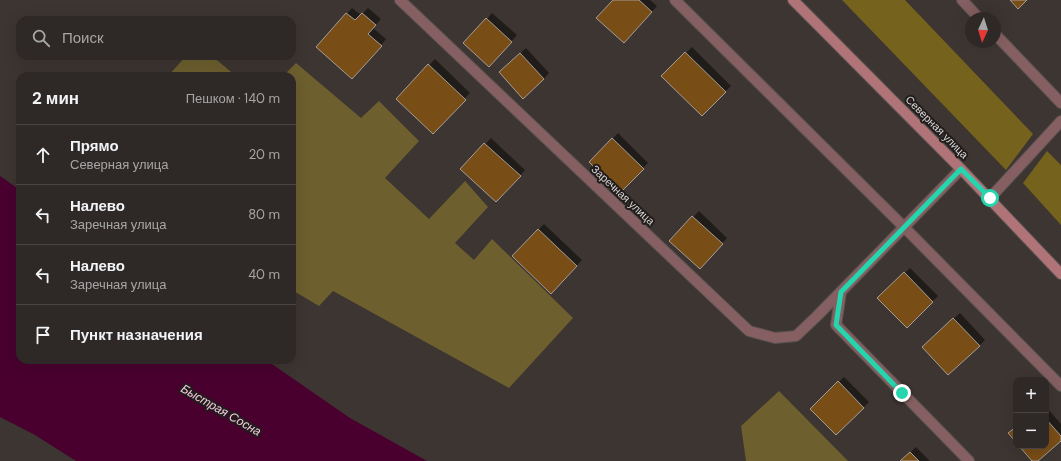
<!DOCTYPE html>
<html lang="ru">
<meta charset="utf-8">
<style>
:root{--surface:#2e2826;--page:#36302e;--text:#f1f3f6;--muted:#a7a6a7;--line:#494443}
body{margin:0;font-family:"DM Sans",sans-serif;background:var(--page);color:var(--text)}
.controls{position:absolute;right:12px;bottom:12px;display:grid;overflow:hidden;border-radius:8px;box-shadow:0 4px 16px #0002}
.controls button{width:36px;height:36px;display:grid;place-items:center;padding:0;border:0;border-bottom:1px solid var(--line);background:var(--surface);color:var(--text);font:20px sans-serif}
.compass{position:absolute;left:965px;top:12px;width:36px;height:36px;border-radius:50%;background:var(--surface);box-shadow:0 4px 16px #0002;rotate:184deg}
.stop{position:absolute;width:12px;height:12px;margin:-9px;border:3px solid #25d5ae;border-radius:50%;background:#fff}
.stop.end{background:#25d5ae;border-color:#fff;box-shadow:0 1px 4px #0008}
.list{margin:0;padding:0;list-style:none}
h2{display:flex;justify-content:space-between;align-items:center;height:52px;margin:0;padding:0 16px;font-size:17px}
h2 small{font-size:13px;font-weight:400;color:var(--muted)}
.list li{display:grid;grid-template-columns:26px 1fr auto;gap:12px;align-items:center;box-sizing:border-box;height:60px;padding:0 16px;border-top:1px solid var(--line)}
.list b{display:block;font-size:15px;white-space:nowrap}
.list p{margin:0;font-size:13px;white-space:nowrap;color:var(--muted)}
.list em{font-size:13px;font-style:normal;color:var(--muted)}
.icon{flex:none;width:22px;height:22px;fill:none;stroke:currentColor;stroke-width:2;stroke-linecap:round;stroke-linejoin:round}
.map{position:relative;flex:none;width:1061px;height:461px;overflow:hidden}
.search{position:absolute;background:var(--surface);box-shadow:0 4px 16px #0002;left:16px;top:16px;width:280px;height:44px;display:flex;align-items:center;gap:10px;box-sizing:border-box;padding:0 14px;border-radius:12px;color:var(--muted);font-size:15px}
.panel{position:absolute;background:var(--surface);box-shadow:0 4px 16px #0002;left:16px;top:72px;width:280px;height:292px;border-radius:12px}
.map>svg:first-child{display:block}
.green{fill:#6d5f2e}
.forest{fill:#75621c}
.water{fill:#49002f}
.shadow{fill:#0007}
.building{fill:#794d16;stroke:#a59e98}
.lines{fill:none;stroke-linecap:round;stroke-linejoin:round}
.street-casing{stroke:#59524f;stroke-width:12}
.secondary-casing{stroke:#59524f;stroke-width:12}
.street{stroke:#855f61;stroke-width:10}
.secondary{stroke:#b07478;stroke-width:10}
.route{stroke:#25d5ae;stroke-width:5}
.labels{text-anchor:middle;dominant-baseline:central;stroke-width:4;stroke-linejoin:round;paint-order:stroke}
.street-label{font-size:11px;fill:#dad5d3;stroke:#211d1c}
.water-label{font-size:12px;font-style:italic;fill:#f9cce1;stroke:#211d1c}
</style>
<div class="map">
<svg width="1061" height="461" viewBox="0 0 1061 461">
<rect width="100%" height="100%" fill="#3d3532"/>
<path class="green" d="M186 56H212L236 76H168Z
M296 63 361 118 379 101 419 141 385 178 429 219 465 181 488 207 455 243 474 260 492 239 573 318 509 388 333 291 319 306 292 290V76H283Z
M779 391 848 461H746L741 426Z"/>
<path class="forest" d="M842 0H905L1033 134 1006 170Z
M1047 151 1061 165V225L1023 183Z"/>
<path class="water" d="M0 176 20 190V360H266L350 418 427 461H76L35 435 0 417Z"/>
<path class="shadow" d="M615 0H650L657 6 629 36Z
M352 8 361 15 368 8 381 19 373 28 386 39 358 72 317 47Z
M492 13 517 35 495 60 487 19Z
M692 47 731 86 702 115 663 76Z
M526 48 549 73 544 79 506 67Z
M435 59 470 93 433 132 397 99Z
M618 133 648 163 620 191 590 162Z
M491 138 525 170 502 195 462 169Z
M699 211 727 238 700 267 671 241Z
M544 224 582 260 551 292 513 256Z
M910 268 938 296 907 326 879 298Z
M960 313 985 340 979 346 929 341Z
M844 377 869 402 836 434 811 409Z
M1046 407 1061 424V439L1036 461H1034L1021 446H1046Z
M916 447 930 461H901Z"/>
<path class="building" d="M613 0H639L652 12 624 43 596 18Z
M1010 0H1027L1018 9Z
M346 13 355 20 362 13 376 25 368 34 382 46 352 79 316 47Z
M486 18 512 42 489 67 463 43Z
M685 52 726 92 702 116 661 76Z
M520 53 544 79 523 99 499 72Z
M428 64 466 100 433 134 396 99Z
M612 138 644 169 620 193 589 162Z
M484 143 521 176 496 202 460 169Z
M692 216 723 244 700 269 669 241Z
M538 229 577 266 551 294 512 256Z
M904 272 933 302 907 328 877 298Z
M953 318 980 346 948 375 922 347Z
M838 381 864 408 836 435 810 409Z
M1046 419 1061 436V441L1038 461H1032L1019 446H1046Z
M1016 427V442L1008 433Z
M910 452 919 461H900Z"/>
<g class="lines">
<g class="street-casing">
<path id="street" d="M400 0 749 331 775 338 796 336 817 316 961 169
M675 0 904 227 1061 386
M962 0 979 18
M995 34 1061 103
M990 198 1061 121
M841 292 836 325 969 461"/>
</g>
<g class="secondary-casing">
<path id="secondary" d="M793 0 961 169 1061 274"/>
</g>
<use href="#street" class="street"/>
<use href="#secondary" class="secondary"/>
</g>
<g class="lines">
<path class="route" d="M902 393 836 325 841 292 961 169 990 198"/>
</g>
<g class="labels">
<g class="street-label">
<text transform="translate(937 127) rotate(45)">Северная улица</text>
<text transform="translate(623 195) rotate(43)">Заречная улица</text>
</g>
<g class="water-label">
<text transform="translate(221 410) rotate(30)">Быстрая Сосна</text>
</g>
</g>
</svg>
<div class="controls">
<button>+</button>
<button>−</button>
</div>
<svg class="compass" viewBox="-18 -18 36 36"><path d="M0-13l5 13h-10z" fill="#e53935"/><path d="M0 13l5-13h-10z" fill="#a7a6a7"/></svg>
<div class="stop" style="left:990px;top:198px"></div>
<div class="stop end" style="left:902px;top:393px"></div>
<div class="search"><svg class="icon" aria-label="search" viewBox="0 0 24 24"><circle cx="10" cy="10" r="6"/><path d="M15 15l6 6"/></svg>Поиск</div>
<section class="panel">
<h2>2 мин<small>Пешком · 140 m</small></h2>
<ul class="list">
<li><svg class="icon" aria-label="ahead" viewBox="0 0 24 24"><path d="M12 20V5M6 11l6-6 6 6"/></svg><div><b>Прямо</b><p>Северная улица</p></div><em>20 m</em></li>
<li><svg class="icon" aria-label="left" viewBox="0 0 24 24"><path d="M17 20v-9H6M10 6l-5 5 5 5"/></svg><div><b>Налево</b><p>Заречная улица</p></div><em>80 m</em></li>
<li><svg class="icon" aria-label="left" viewBox="0 0 24 24"><path d="M17 20v-9H6M10 6l-5 5 5 5"/></svg><div><b>Налево</b><p>Заречная улица</p></div><em>40 m</em></li>
<li><svg class="icon" aria-label="arrive" viewBox="0 0 24 24"><path d="M6 21V4h12l-3 4 3 4H6"/></svg><div><b>Пункт назначения</b></div></li>
</ul>
</section>
</div>
